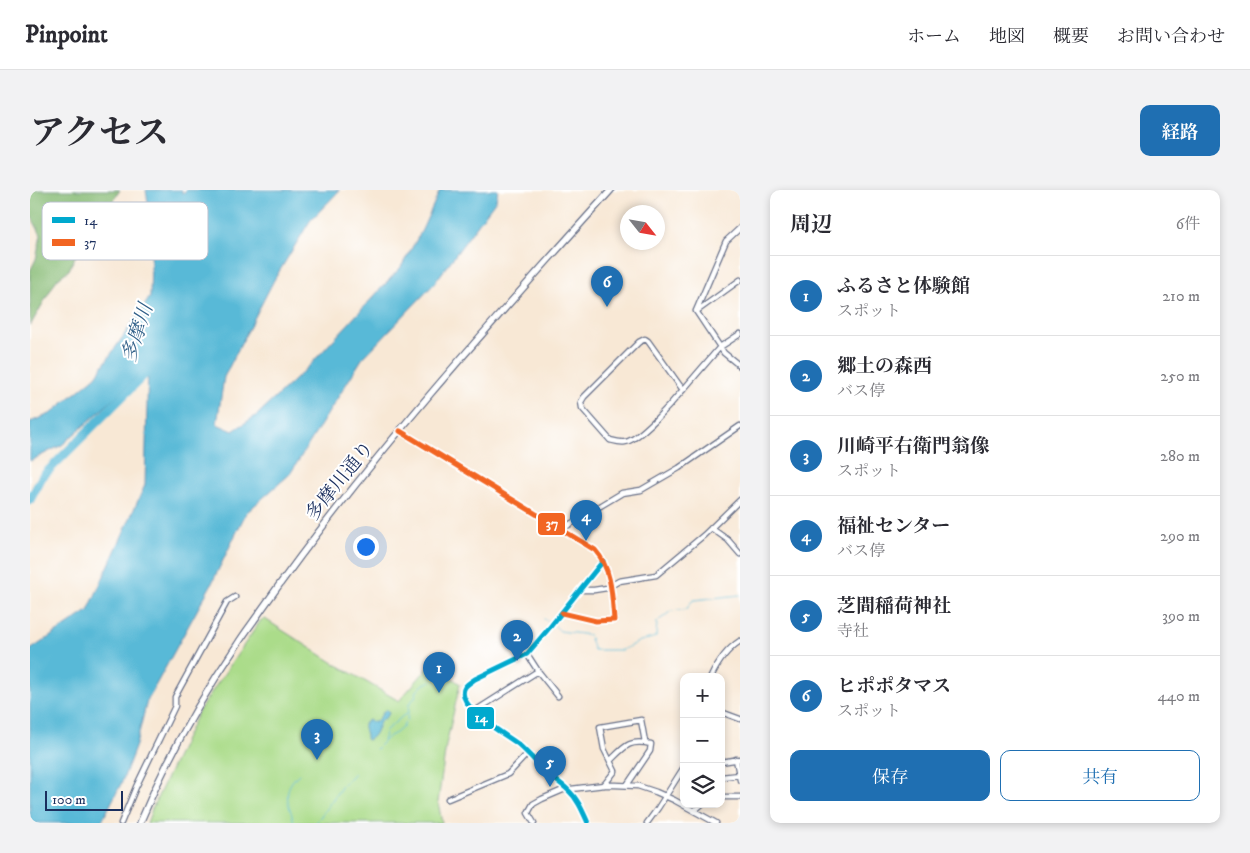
<!DOCTYPE html>
<html lang="ja">
<meta charset="utf-8">
<style>
:root{--surface:#fff;--page:#f2f2f3;--text:#2b2b33;--muted:#7c7c81;--line:#e1e1e2;--accent:#1f6fb2}
body{margin:0;font-family:"IM FELL DW Pica","Noto Serif JP",serif;background:var(--page);color:var(--text)}
.controls{position:absolute;right:15px;bottom:15px;display:grid;overflow:hidden;border-radius:10px;box-shadow:0 2px 8px #0003}
.controls button{width:45px;height:45px;display:grid;place-items:center;padding:0;border:0;border-bottom:1px solid var(--line);background:var(--surface);color:var(--text);font:25px sans-serif}
.compass{position:absolute;left:590px;top:15px;width:45px;height:45px;border-radius:50%;background:var(--surface);box-shadow:0 2px 8px #0003;rotate:121deg}
.scale{position:absolute;left:15px;bottom:12px;width:78px;box-sizing:border-box;padding-left:5px;border:2px solid #1b2f5e;border-top:0;font-size:14px;line-height:18px;white-space:nowrap;color:#1b2f5e;-webkit-text-stroke:4px #fff;paint-order:stroke}
.you{position:absolute;left:335px;top:356px;width:18px;height:18px;margin:-12px;border:4px solid #fff;border-radius:50%;background:#1a73e8;box-shadow:0 0 0 8px #1a73e833}
.badge{display:grid;place-items:center;width:32px;height:32px;border-radius:50%;background:var(--accent);color:#fff;font-size:16px;font-weight:700}
.pin{position:absolute;translate:-50% -41px;filter:drop-shadow(0 1px 2px #0008)}
.pin::after{content:'';position:absolute;top:26px;width:18px;height:15px;background:inherit;clip-path:polygon(0 0,100% 0,50% 100%)}
.list{margin:0;padding:0;list-style:none}
h2{display:flex;justify-content:space-between;align-items:center;height:65px;margin:0;padding:0 20px;font-size:21px}
h2 small{font-size:16px;font-weight:400;color:var(--muted)}
.list li{display:grid;grid-template-columns:32px 1fr auto;gap:15px;align-items:center;box-sizing:border-box;height:80px;padding:0 20px;border-top:1px solid var(--line)}
.list b{display:block;font-size:19px;white-space:nowrap}
.list p{margin:0;font-size:16px;white-space:nowrap;color:var(--muted)}
.list em{font-size:16px;font-style:normal;color:var(--muted)}
.actions{display:flex;gap:10px;padding:15px 20px}
.actions a{flex:1;padding:11px 0;border:1px solid var(--accent);border-radius:10px;text-align:center;font-size:18px;color:var(--accent)}
.actions .main{background:var(--accent);color:#fff}
.icon{flex:none;width:28px;height:28px;fill:none;stroke:currentColor;stroke-width:2;stroke-linecap:round;stroke-linejoin:round}
.map{position:relative;flex:none;width:710px;height:633px;overflow:hidden;border-radius:10px}
header{display:flex;align-items:center;gap:30px;box-sizing:border-box;height:70px;padding:0 25px;background:var(--surface);border-bottom:1px solid var(--line)}
header strong{font-size:24px}
nav{display:flex;gap:28px;margin-inline-start:auto;font-size:18px}
.intro{display:flex;align-items:center;justify-content:space-between;box-sizing:border-box;height:120px;padding:0 30px}
h1{margin:0;font-size:35px}
.button{padding:12px 22px;border-radius:10px;background:var(--accent);color:#fff;font-size:18px;font-weight:700}
main{display:flex;gap:30px;padding:0 30px}
aside{flex:1;background:var(--surface);border-radius:10px;box-shadow:0 2px 8px #0003}
.map>svg:first-child{display:block}
.green{fill:#abdc8a;stroke:#638674}
.forest{fill:#88bc76;stroke:#52766a}
.water{fill:#58b9d7;stroke:#3a749a}
.lines{fill:none;stroke-linecap:round;stroke-linejoin:round}
.stream{stroke:#58b9d7;stroke-width:1}
.river{stroke:#58b9d7;stroke-width:9}
.minor-casing{stroke:#687088;stroke-width:7}
.tertiary-casing{stroke:#687088;stroke-width:8}
.minor{stroke:#fff;stroke-width:4.5}
.tertiary{stroke:#fff;stroke-width:5.5}
.bus-1-casing{stroke:#fff;stroke-width:9}
.bus-2-casing{stroke:#fff;stroke-width:9}
.bus-1{stroke:#00a9ce;stroke-width:5}
.bus-2{stroke:#f26522;stroke-width:5}
.labels{text-anchor:middle;dominant-baseline:central;stroke-width:4;stroke-linejoin:round;paint-order:stroke}
.street-label{font-size:19px;fill:#1b2f5e;stroke:#fff}
.water-label{font-size:20px;font-style:italic;fill:#305f88;stroke:#fff}
.key{fill:#fff;stroke:#bbc1cf;stroke-width:1}
.key-label{font-size:14px;fill:#1b2f5e}
.line-badge{stroke:#fff;stroke-width:2}
.badge-label{font-size:14px;text-anchor:middle;font-weight:bold;fill:#fff}
</style>
<header>
<strong>Pinpoint</strong>
<nav><a>ホーム</a><a>地図</a><a>概要</a><a>お問い合わせ</a></nav>
</header>
<div class="intro"><h1>アクセス</h1><a class="button">経路</a></div>
<main>
<div class="map">
<svg width="710" height="633" viewBox="0 0 710 633">
<rect width="100%" height="100%" fill="#fff"/>
<filter id="ink" filterUnits="userSpaceOnUse"><feTurbulence type="fractalNoise" baseFrequency=".02" numOctaves="2"/><feDisplacementMap in="SourceGraphic" scale="10" xChannelSelector="R" yChannelSelector="G"/><feConvolveMatrix kernelMatrix="1 2 1 2 8 2 1 2 1" color-interpolation-filters="sRGB"/></filter>
<filter id="wash" filterUnits="userSpaceOnUse"><feTurbulence type="fractalNoise" baseFrequency=".0096" numOctaves="4" result="noise"/><feDisplacementMap in="SourceGraphic" scale="20" xChannelSelector="R" yChannelSelector="G"/><feGaussianBlur stdDeviation="1.12" result="paint"/><feColorMatrix in="noise" values="0 0 0 0 0 0 0 0 0 0 0 0 0 0 0 0 0 1.4 0 .05"/><feComposite in="paint" operator="in"/></filter>
<g filter="url(#wash)">
<rect width="100%" height="100%" fill="#f8e8d5"/>
<path class="green" d="M235 429 302 472 369 511 402 473 430 494 416 555 408 612 412 633H117L122 619 168 522 231 430Z"/>
<path class="forest" d="M0 0H90L80 15 79 26 66 40 57 44 50 56 39 80 27 89 0 136V81L6 69 11 45 0 24Z"/>
<path class="water" d="M116 0H152V4L156 0H310L280 31 244 90 194 187 187 234 203 241 227 225 280 175 371 77 392 40 410 0H468L466 10 403 95 332 169 260 284 216 323 181 395 117 511 106 555 92 592 71 633H0V460L58 421 115 295 118 175 84 209 32 255 0 271V232L20 224 66 186 120 107 122 38Z
M356 519 358 521 359 524 354 529 351 530C347 538 346 546 338 550L336 549C337 541 329 534 339 530L343 532C350 531 351 523 356 519Z"/>
<g class="lines">
<path class="stream" d="M514 429 519 432
M525 436 530 441 559 445 563 458 564 460H592L610 451 623 448 626 446 627 432 641 421 657 419 660 413 664 410 710 405
M353 551 356 540 374 525 378 524
M346 559 358 547 366 543 373 537V535L377 531 379 514 385 507 387 501 394 494 401 491
M264 633C259 612 250 601 269 584
M286 633 312 596 324 583"/>
<path class="river" d="M0 310 12 287 118 181 121 170"/>
</g>
</g>
<g filter="url(#ink)">
<g class="lines">
<g class="minor-casing">
<path id="minor" d="M666 121 696 51 710 38
M666 121 694 163 710 176
M667 121 710 90
M653 200 618 151 615 149 609 152 554 207 551 212 552 218 580 250C584 251 590 253 595 252 608 251 642 213 651 202L653 200 690 157 710 144
M370 241 565 360C582 379 582 406 584 430L566 431 532 423
M681 338 698 350 710 364
M532 339 592 303 611 300 649 278 710 236
M550 400H564L577 398 589 391 626 385 674 345 710 310
M497 464 508 481 528 506
M681 487C688 472 696 460 710 451
M445 521 508 481
M691 522 710 529
M706 569 710 590
M580 571C595 556 599 549 621 554L620 561 597 595
M691 572 710 569
M691 587 710 585
M574 595 585 581 574 559 570 537 611 530 615 552
M691 607H710
M418 609 478 584 482 580 498 563
M664 621 672 614
M91 633 106 597 145 516V507L197 412 205 407
M504 633 498 623 503 614 512 609 533 600 574 595H585L608 596 626 602 644 610 686 633
M558 633C553 622 548 609 538 600 531 593 522 588 515 581 506 572 498 563 488 554 473 543 440 525 434 507 431 497 438 494 445 489L497 464 520 437 573 371
M617 633 628 618 654 577"/>
</g>
<g class="tertiary-casing">
<path id="tertiary" d="M110 633C136 570 169 511 207 455 215 442 224 431 232 419 337 270 459 135 581 0"/>
</g>
<use href="#minor" class="minor"/>
<use href="#tertiary" class="tertiary"/>
<g class="bus-1-casing">
<path id="bus-1" d="M558 633C553 622 548 609 538 600 531 593 522 588 515 581 506 572 498 563 488 554 473 543 440 525 434 507 431 497 438 494 445 489L497 464 520 437 573 371"/>
</g>
<g class="bus-2-casing">
<path id="bus-2" d="M370 241 565 360C582 379 582 406 584 430L566 431 532 423"/>
</g>
<use href="#bus-1" class="bus-1"/>
<use href="#bus-2" class="bus-2"/>
</g>
</g>
<g class="labels">
<g class="street-label">
<text transform="translate(310 291) rotate(-51)">多摩川通り</text>
</g>
<g class="water-label">
<text transform="translate(108 143) rotate(-72)">多摩川</text>
</g>
</g>
<rect x="12" y="12" width="166" height="58" rx="8" class="key"/>
<rect x="22" y="27" width="23" height="6" fill="#00a9ce"/>
<rect x="22" y="49" width="23" height="7" fill="#f26522"/>
<g class="key-label">
<text x="54" y="35">14</text>
<text x="54" y="57">37</text>
</g>
<g class="line-badge">
<rect x="507" y="322" width="29" height="24" rx="5" fill="#f26522"/>
<rect x="436" y="516" width="29" height="24" rx="5" fill="#00a9ce"/>
</g>
<g class="badge-label">
<text x="522" y="338">37</text>
<text x="451" y="532">14</text>
</g>
</svg>
<div class="controls">
<button>+</button>
<button>−</button>
<button><svg class="icon" aria-label="layers" viewBox="0 0 24 24"><path d="M12 4l9 5-9 5-9-5zM3 14l9 5 9-5"/></svg></button>
</div>
<svg class="compass" viewBox="-18 -18 36 36"><path d="M0-13l5 13h-10z" fill="#e53935"/><path d="M0 13l5-13h-10z" fill="#7c7c81"/></svg>
<div class="scale">100 m</div>
<div class="you"></div>
<div class="pin badge" style="left:409px;top:503px">1</div>
<div class="pin badge" style="left:487px;top:471px">2</div>
<div class="pin badge" style="left:287px;top:570px">3</div>
<div class="pin badge" style="left:556px;top:351px">4</div>
<div class="pin badge" style="left:520px;top:597px">5</div>
<div class="pin badge" style="left:577px;top:117px">6</div>
</div>
<aside>
<h2>周辺<small>6件</small></h2>
<ul class="list">
<li><span class="badge">1</span><div><b>ふるさと体験館</b><p>スポット</p></div><em>210 m</em></li>
<li><span class="badge">2</span><div><b>郷土の森西</b><p>バス停</p></div><em>250 m</em></li>
<li><span class="badge">3</span><div><b>川崎平右衛門翁像</b><p>スポット</p></div><em>280 m</em></li>
<li><span class="badge">4</span><div><b>福祉センター</b><p>バス停</p></div><em>290 m</em></li>
<li><span class="badge">5</span><div><b>芝間稲荷神社</b><p>寺社</p></div><em>390 m</em></li>
<li><span class="badge">6</span><div><b>ヒポポタマス</b><p>スポット</p></div><em>440 m</em></li>
</ul>
<div class="actions"><a class="main">保存</a><a>共有</a></div>
</aside>
</main>
